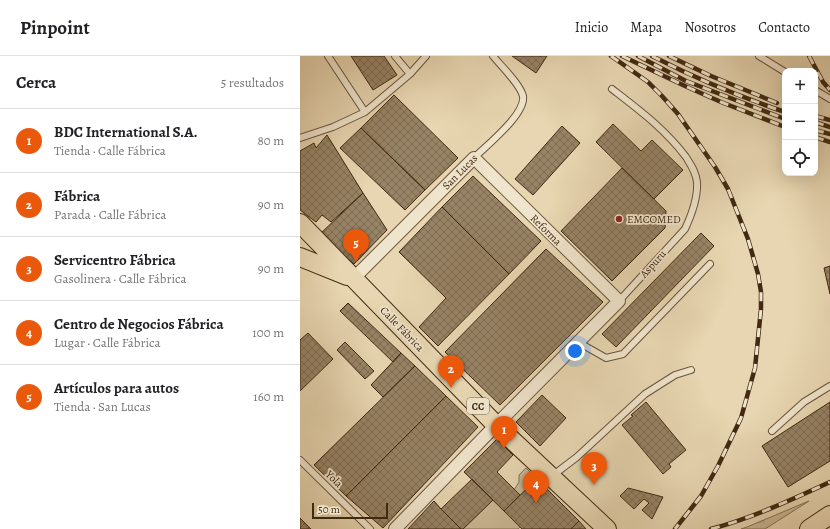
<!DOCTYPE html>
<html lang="es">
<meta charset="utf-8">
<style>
:root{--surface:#fff;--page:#f6f6f6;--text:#202124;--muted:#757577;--line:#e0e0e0;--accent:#ea580c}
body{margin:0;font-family:Alegreya,serif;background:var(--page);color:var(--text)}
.controls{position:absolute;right:12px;top:12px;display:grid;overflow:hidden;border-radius:8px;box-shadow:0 4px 16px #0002}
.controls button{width:36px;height:36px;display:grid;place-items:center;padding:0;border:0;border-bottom:1px solid var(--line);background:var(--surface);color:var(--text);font:20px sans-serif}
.scale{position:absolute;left:12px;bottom:10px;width:76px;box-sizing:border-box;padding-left:4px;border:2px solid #412912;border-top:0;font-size:11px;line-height:14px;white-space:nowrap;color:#412912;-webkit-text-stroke:3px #efe4cc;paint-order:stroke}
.you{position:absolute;left:275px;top:295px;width:14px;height:14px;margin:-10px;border:3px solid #fff;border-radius:50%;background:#1a73e8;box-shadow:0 0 0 6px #1a73e833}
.badge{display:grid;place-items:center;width:26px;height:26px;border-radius:50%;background:var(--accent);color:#fff;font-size:13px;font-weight:700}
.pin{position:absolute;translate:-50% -33px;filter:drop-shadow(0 1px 2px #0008)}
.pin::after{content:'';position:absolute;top:21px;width:14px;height:12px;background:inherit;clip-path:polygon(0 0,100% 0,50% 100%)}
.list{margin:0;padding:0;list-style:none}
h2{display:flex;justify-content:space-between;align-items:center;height:52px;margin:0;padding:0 16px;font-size:17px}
h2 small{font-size:13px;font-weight:400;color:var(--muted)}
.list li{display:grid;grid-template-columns:26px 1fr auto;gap:12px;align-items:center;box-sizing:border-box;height:64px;padding:0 16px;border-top:1px solid var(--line)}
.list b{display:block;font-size:15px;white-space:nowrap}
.list p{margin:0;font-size:13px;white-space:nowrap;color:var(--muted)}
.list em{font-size:13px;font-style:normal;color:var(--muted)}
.icon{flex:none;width:22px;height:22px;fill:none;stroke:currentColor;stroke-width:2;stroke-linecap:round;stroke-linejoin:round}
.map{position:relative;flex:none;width:530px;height:473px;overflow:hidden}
header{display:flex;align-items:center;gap:24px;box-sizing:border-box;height:56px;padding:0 20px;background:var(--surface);border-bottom:1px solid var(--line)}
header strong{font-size:19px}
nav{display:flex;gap:22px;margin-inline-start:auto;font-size:14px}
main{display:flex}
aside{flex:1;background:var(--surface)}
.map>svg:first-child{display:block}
.grass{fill:url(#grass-tufts);stroke:#867154}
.green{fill:#cbb996;stroke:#867154}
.building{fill:url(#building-cross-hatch);stroke:#412912}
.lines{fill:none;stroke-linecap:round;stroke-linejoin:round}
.lane-casing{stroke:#6a543a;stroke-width:8}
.street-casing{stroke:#6a543a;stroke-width:14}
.primary-casing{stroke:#412912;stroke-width:20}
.lane{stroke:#efe4cc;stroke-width:6}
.street{stroke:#efe4cc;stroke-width:12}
.primary{stroke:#e7d6b1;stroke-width:18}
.rail-casing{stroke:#412912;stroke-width:4.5}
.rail{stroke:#efe4cc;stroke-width:3;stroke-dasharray:9;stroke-linecap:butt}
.poi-dot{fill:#8f2418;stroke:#efe4cc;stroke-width:1.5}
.labels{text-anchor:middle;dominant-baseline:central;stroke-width:3.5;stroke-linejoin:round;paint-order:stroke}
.shield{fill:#efe4cc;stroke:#75614a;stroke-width:1}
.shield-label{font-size:10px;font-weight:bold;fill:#412912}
.street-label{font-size:11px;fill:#412912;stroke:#efe4cc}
.poi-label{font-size:11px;fill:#412912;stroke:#efe4cc;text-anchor:start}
</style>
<header>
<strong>Pinpoint</strong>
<nav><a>Inicio</a><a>Mapa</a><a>Nosotros</a><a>Contacto</a></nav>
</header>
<main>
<aside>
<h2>Cerca<small>5 resultados</small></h2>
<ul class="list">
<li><span class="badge">1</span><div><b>BDC International S.A.</b><p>Tienda · Calle Fábrica</p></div><em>80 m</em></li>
<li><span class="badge">2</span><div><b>Fábrica</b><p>Parada · Calle Fábrica</p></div><em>90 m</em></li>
<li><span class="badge">3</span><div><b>Servicentro Fábrica</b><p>Gasolinera · Calle Fábrica</p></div><em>90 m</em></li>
<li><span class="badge">4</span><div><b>Centro de Negocios Fábrica</b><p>Lugar · Calle Fábrica</p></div><em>100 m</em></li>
<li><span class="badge">5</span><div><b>Artículos para autos</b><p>Tienda · San Lucas</p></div><em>160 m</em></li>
</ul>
</aside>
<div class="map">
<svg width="530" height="473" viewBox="0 0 530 473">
<defs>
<pattern id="grass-tufts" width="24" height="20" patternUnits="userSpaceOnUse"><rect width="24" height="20" fill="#cbb996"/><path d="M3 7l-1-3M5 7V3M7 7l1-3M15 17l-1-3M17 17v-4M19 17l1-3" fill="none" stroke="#a69679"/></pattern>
<pattern id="building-cross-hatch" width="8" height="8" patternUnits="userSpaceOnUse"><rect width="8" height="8" fill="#978365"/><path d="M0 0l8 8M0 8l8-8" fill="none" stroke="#7d6b52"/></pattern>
</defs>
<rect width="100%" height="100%" fill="#e7d6b1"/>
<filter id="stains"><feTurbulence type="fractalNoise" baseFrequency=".005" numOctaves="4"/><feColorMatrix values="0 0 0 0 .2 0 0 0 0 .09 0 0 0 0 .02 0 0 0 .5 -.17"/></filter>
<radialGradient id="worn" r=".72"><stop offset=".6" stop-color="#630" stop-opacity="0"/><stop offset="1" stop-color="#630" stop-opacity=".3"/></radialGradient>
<path class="grass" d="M509 445 465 473H441L447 471Z"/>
<path class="green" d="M226 412 237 423 220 439 214 434 219 426V419Z
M193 444 220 471 218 473H163Z"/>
<path class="building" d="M51 0H84L97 19 73 34Z
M212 0H247L236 17Z
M94 39 158 102 125 134 61 72Z
M313 68 341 95 352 84 383 114 354 143 296 86Z
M262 70 280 87 233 139 215 123Z
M61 72 125 134 105 154 40 92Z
M27 79 63 137 31 166 22 159 16 166 0 154V95L14 87 16 92Z
M322 112 366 155 365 172 312 225 261 175Z
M173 120 241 185 209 218 142 151Z
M63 137 87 174 54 208 20 178Z
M142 151 209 218 138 290 119 271 146 242 99 196Z
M401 177 414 190 316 291 302 278Z
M246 193 303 246 200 349 145 296Z
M530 210V238L524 212Z
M48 247 101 297 93 306 40 255Z
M8 277 33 303 0 335V284Z
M45 286 74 315 65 323 37 294Z
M101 297 115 310 83 341 71 329Z
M115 310 146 340 46 440 14 409Z
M242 339 266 362 240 390 216 366Z
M146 340 178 371 83 472 46 440Z
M346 346 386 394 369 408 371 411 363 418 322 369 333 360 331 359Z
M530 346V405L488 431 462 390Z
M197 383 213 399 197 416 220 439 204 455 164 416Z
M172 423 193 444 163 473H161L141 453Z
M237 423 279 465 271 473H222L204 455Z
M328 432 363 441 352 463 342 454 349 447 344 443 334 453 320 440Z
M134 445 141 453 161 473H108Z
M0 462 11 473H0Z
M279 465 286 473H271Z"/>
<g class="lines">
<g class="lane-casing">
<path id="lane" d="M28 0 65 56
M95 0 110 18
M459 0 485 16
M312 33C339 54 365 73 386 101 391 109 396 116 397 126 398 142 392 158 385 173L319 245
M515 34 530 43
M0 82 33 71 65 56 110 18 126 0
M174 102C187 89 226 58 223 40 220 28 201 10 193 0
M278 286 306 302 323 298 410 208
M472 375 504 346 530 330
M0 404 70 473
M252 420 277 401 345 338 375 319 391 314"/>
</g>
<g class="street-casing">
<path id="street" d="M53 223 174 102 319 245 196 369 95 473"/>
</g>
<g class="primary-casing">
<path id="primary" d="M0 167 196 369 307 473
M0 201 47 220
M509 473 530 459"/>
</g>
<use href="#lane" class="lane"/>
<use href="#street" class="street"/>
<use href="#primary" class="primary"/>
<g class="rail-casing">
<path id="rail" d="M311 0 348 26 362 40 378 58 415 111 428 133 448 183 458 218 461 236V253L455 312 441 362 418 410 401 440 375 473
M322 0 385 30 421 46 485 71
M338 0 386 25 485 63
M352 0C395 22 440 41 485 56
M369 0 411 20 477 47
M509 0 523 26 530 34
M515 60 530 64
M515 66 530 71
M515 74 530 78
M515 81 530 86
M411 473C452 462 491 444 530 426"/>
</g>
<use href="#rail" class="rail"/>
</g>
<circle class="poi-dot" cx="319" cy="163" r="4"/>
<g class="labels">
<rect class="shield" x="167" y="342" width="22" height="16" rx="3"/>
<g class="shield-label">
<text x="178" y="350">CC</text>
</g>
<g class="street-label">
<text transform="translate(160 116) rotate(-45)">San Lucas</text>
<text transform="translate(246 174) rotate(45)">Reforma</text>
<text transform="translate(353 208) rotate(-48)">Aspuru</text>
<text transform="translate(102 273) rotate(46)">Calle Fábrica</text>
<text transform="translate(34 423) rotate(45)">Yola</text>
</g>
<g class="poi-label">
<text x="327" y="163">EMCOMED</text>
</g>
</g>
<rect width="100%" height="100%" filter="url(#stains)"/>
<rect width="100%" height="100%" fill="url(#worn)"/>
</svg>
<div class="controls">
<button>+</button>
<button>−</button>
<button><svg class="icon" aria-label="locate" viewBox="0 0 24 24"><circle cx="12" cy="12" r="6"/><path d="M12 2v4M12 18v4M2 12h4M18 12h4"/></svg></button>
</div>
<div class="scale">50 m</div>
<div class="you"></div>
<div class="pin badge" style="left:204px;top:393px">1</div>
<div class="pin badge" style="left:151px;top:332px">2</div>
<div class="pin badge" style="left:294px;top:429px">3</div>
<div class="pin badge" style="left:236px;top:447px">4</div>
<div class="pin badge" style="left:56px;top:206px">5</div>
</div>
</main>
